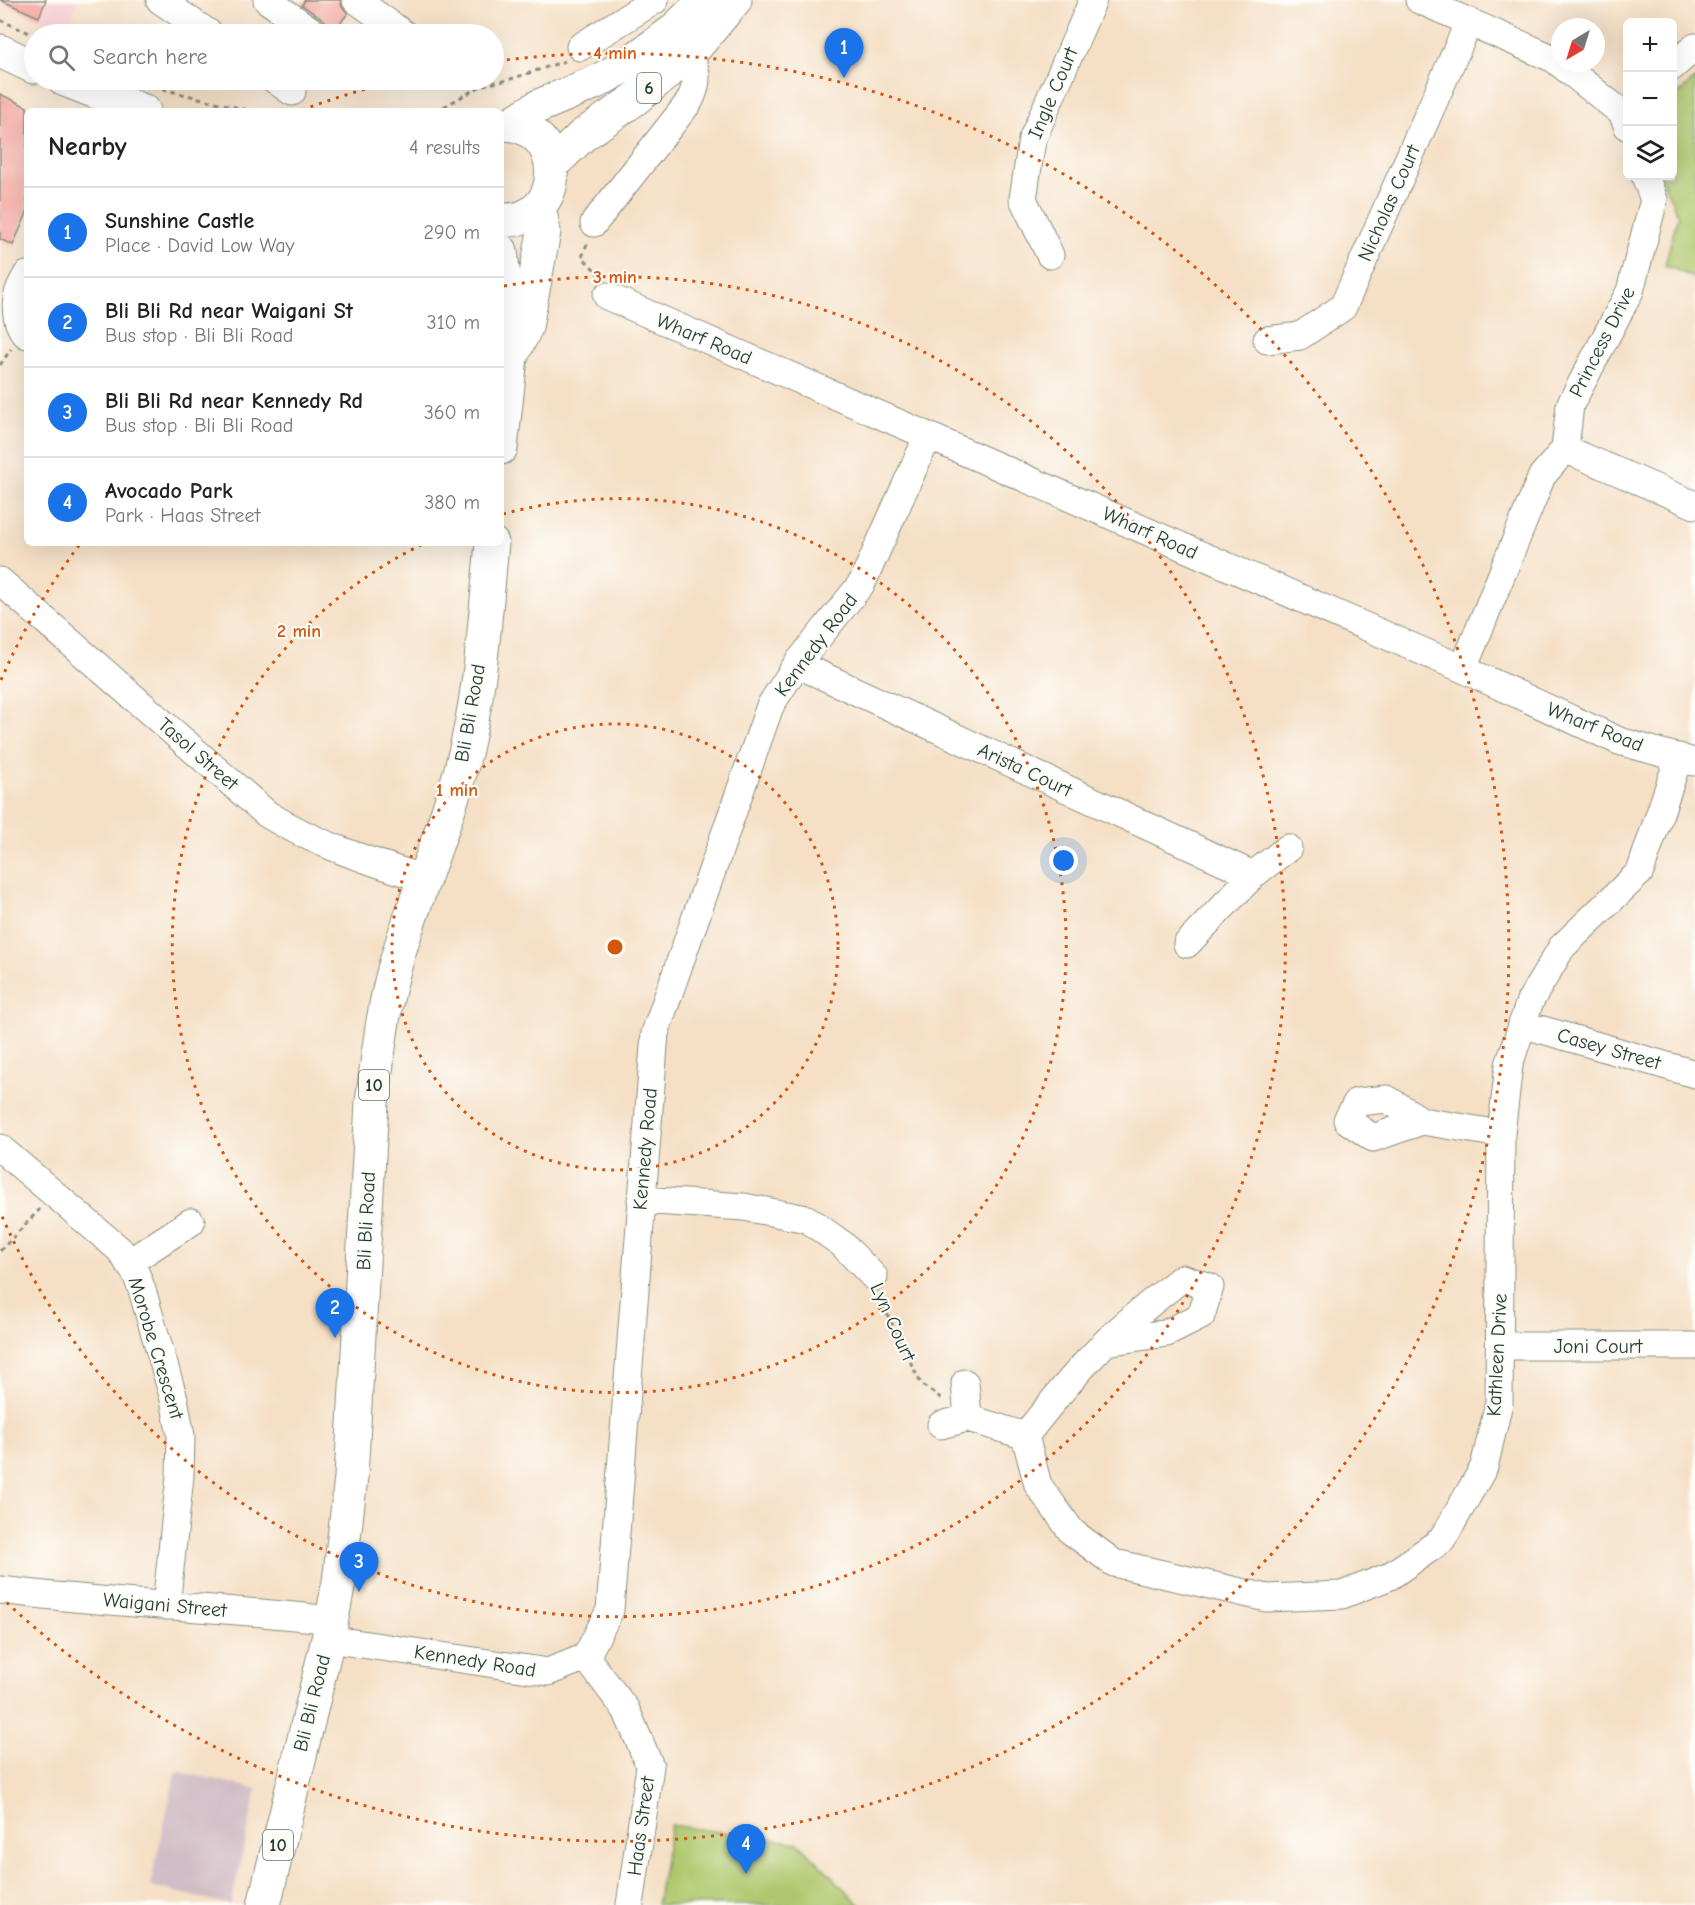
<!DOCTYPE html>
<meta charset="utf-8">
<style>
:root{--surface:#fff;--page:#f6f6f6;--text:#222;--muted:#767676;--line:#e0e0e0;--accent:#1a73e8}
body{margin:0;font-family:"Comic Neue",sans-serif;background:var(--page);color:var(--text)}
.controls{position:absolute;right:18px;top:18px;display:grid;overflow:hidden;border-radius:9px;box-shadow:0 6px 24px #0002}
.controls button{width:54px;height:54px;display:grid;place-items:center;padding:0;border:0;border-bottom:2px solid var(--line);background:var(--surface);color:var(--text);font:30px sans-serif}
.compass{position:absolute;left:1551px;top:18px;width:54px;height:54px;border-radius:50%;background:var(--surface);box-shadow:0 6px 24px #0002;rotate:218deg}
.you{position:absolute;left:1064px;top:861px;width:21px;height:21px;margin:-15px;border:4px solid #fff;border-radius:50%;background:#1a73e8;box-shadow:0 0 0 9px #1a73e833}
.badge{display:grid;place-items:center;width:39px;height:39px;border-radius:50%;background:var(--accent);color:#fff;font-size:20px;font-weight:700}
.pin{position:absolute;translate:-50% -50px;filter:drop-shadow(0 2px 3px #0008)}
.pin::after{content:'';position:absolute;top:32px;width:21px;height:18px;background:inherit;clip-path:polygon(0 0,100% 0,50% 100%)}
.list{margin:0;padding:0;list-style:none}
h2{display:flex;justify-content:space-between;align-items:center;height:78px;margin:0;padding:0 24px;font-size:26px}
h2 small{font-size:20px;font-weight:400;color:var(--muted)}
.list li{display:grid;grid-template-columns:39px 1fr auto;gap:18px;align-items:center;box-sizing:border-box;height:90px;padding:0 24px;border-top:2px solid var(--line)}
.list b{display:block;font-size:22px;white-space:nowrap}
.list p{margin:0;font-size:20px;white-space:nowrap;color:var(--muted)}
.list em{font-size:20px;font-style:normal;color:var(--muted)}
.icon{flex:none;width:33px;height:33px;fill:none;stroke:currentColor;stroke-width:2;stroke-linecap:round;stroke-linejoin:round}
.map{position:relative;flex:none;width:1695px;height:1905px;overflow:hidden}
.search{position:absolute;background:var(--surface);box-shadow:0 6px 24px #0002;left:24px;top:24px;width:480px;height:66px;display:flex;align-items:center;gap:15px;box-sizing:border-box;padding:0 21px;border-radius:33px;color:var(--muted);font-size:22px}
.panel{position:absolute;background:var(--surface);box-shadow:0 6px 24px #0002;left:24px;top:108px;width:480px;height:438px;border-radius:9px}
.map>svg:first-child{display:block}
.built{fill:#f7cfd2}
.industrial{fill:#d2bdc6}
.green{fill:#afc86d;stroke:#678250;stroke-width:1.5}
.building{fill:#f6a09a}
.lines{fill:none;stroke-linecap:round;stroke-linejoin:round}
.minor-casing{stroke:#8a8e7c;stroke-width:29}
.major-casing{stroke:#8a8e7c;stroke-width:35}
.path{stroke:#8a8e7c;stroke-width:3;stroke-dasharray:4.5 4.5;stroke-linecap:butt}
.minor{stroke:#fff;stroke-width:27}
.major{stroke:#fff;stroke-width:33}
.ring{fill:none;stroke:#d45610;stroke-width:3;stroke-dasharray:3 6}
.labels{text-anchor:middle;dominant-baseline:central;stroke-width:4.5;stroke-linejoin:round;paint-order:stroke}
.shield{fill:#fdfcf7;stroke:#62766e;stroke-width:1.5}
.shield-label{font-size:18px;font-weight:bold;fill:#1f3d34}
.street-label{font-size:20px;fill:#1f3d34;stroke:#fdfcf7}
.centre{fill:#d45610;stroke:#fdfcf7;stroke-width:3}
.ring-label{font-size:18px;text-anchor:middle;font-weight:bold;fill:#d45610;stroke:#fdfcf7;stroke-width:4.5;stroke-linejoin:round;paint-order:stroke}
</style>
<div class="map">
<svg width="1695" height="1905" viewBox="0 0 1695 1905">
<rect width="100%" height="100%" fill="#fdfcf7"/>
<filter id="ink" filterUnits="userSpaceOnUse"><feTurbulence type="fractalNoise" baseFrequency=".0167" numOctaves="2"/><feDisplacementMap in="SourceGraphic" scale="12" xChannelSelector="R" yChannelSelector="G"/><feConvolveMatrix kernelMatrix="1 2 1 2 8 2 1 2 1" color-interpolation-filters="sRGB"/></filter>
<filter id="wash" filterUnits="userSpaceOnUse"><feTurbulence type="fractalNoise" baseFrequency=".008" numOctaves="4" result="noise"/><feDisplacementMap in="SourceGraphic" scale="24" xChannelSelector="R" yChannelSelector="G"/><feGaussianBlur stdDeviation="1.35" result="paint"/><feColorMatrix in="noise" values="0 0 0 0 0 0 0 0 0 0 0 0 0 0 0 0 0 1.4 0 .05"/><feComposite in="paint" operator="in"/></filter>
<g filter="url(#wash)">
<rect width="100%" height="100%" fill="#f5dfc5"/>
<path class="built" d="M0 0H77L67 31 0 3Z"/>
<path class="industrial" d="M176 1771 257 1789 231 1905 150 1886Z"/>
<path class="green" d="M1695 78V280L1692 277 1665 265 1678 215 1660 176H1672L1673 99Z
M671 1825 799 1843 860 1905H657Z"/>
<g id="blocks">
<path class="building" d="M0 0H46L39 17Z
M305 0H340L342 7 348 13 332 34 325 21 302 5Z
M0 94 27 107V213L13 245 0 239Z"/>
</g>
</g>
<g filter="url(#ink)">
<use href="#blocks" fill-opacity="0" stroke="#8a8e7c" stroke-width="1.5"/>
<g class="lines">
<g class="minor-casing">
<path id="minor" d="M160 0 210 34
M267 0 316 34
M356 0 404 34
M1419 0 1554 59 1622 113 1628 127
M580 47 655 0
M1672 67 1695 47
M275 80 292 92
M594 223 689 102C704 74 693 62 677 39
M1050 255 1023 199 1032 140 1093 0
M27 275C17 291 13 304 19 323 22 329 22 332 27 335
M607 296 1463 669 1619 741 1694 762
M1267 340 1300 336 1343 307 1469 22
M1565 449 1695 505
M0 581 267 814C317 845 369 861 425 879
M797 664 1253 875 1187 944
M1463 669 1542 476 1565 449 1570 405 1630 291 1654 200 1645 176
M1253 875 1288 848
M1522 1024 1695 1074
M1422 1121 1387 1099 1357 1102 1347 1120 1373 1138 1422 1121 1501 1134
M0 1148 120 1250 136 1274 142 1290 174 1399 181 1436 180 1476 166 1606
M641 1200 744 1207 807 1219 842 1244 874 1277
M128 1263 191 1222
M1106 1342 1167 1333 1201 1316 1210 1287 1182 1278C1156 1299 1128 1320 1104 1344 1075 1373 1050 1404 1025 1436L1038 1485 1072 1532 1114 1563 1267 1598 1342 1595 1390 1576 1442 1540 1484 1467 1499 1403 1501 1134 1509 1065 1530 1001 1562 947 1640 872 1679 757
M1500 1346H1695
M965 1383 968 1418
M941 1425 968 1418 1025 1436
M0 1590C110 1604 221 1607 331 1620
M328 1639 548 1672 586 1657 610 1610 655 1033 770 706 797 664 862 583 928 436
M586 1657 626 1710 650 1766 630 1905"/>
</g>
<g class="major-casing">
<path id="major" d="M0 51 34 67
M65 80 144 111
M501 124C569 123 568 224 501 220
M510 124 539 106 596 82 625 66 672 32 705 0
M552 165 582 136 635 99 689 55 735 0
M501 251 504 278 502 321 511 357
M501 448 511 357 526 327 544 232 539 207
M264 1905 328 1639 339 1582 351 1477 372 1103C378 1055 383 1006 397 959 416 895 443 834 461 769 481 696 485 618 492 543"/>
</g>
<path class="path" d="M0 20 34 35
M154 87 252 111
M436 111 483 85 508 80 565 61
M587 244 582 257 601 276
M0 365 11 349
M0 1251 40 1209
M879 1297 921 1384 945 1401"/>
<use href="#minor" class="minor"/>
<use href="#major" class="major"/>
</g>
</g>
<g class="ring">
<circle cx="615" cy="947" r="223"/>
<path d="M503 514A447 447 0 1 1 423 544"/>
<path d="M1 680A670 670 0 0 1 80 544M504 286A670 670 0 1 1 1 1214"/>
<path d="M302 110A894 894 0 0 1 399 80M498 61A894 894 0 1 1 5 1601"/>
</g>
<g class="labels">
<g class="shield">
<rect x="637" y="73" width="24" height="30" rx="4.5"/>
<rect x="359" y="1070" width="30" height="30" rx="4.5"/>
<rect x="263" y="1830" width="30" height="30" rx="4.5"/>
</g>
<g class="shield-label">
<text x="649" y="88">6</text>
<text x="374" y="1085">10</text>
<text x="278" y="1845">10</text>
</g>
<g class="street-label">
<text transform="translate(1053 93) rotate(-67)">Ingle Court</text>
<text transform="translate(1389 203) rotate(-66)">Nicholas Court</text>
<text transform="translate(704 339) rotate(23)">Wharf Road</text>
<text transform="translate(1602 342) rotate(-63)">Princess Drive</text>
<text transform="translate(1150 533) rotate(24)">Wharf Road</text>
<text transform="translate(816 645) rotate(-53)">Kennedy Road</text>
<text transform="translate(470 713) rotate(-80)">Bli Bli Road</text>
<text transform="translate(1595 727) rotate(22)">Wharf Road</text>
<text transform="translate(198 754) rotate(41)">Tasol Street</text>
<text transform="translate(1025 770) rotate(25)">Arista Court</text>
<text transform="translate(1609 1049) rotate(16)">Casey Street</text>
<text transform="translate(645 1149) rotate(-85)">Kennedy Road</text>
<text transform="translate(366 1221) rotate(-87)">Bli Bli Road</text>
<text transform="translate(893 1322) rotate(66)">Lyn Court</text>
<text x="1598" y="1346">Joni Court</text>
<text transform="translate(156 1348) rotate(73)">Morobe Crescent</text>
<text transform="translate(1497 1355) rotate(-87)">Kathleen Drive</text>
<text transform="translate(165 1605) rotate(5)">Waigani Street</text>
<text transform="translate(475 1661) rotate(9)">Kennedy Road</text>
<text transform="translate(312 1703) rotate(-76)">Bli Bli Road</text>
<text transform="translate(641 1826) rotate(-82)">Haas Street</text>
</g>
</g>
<circle cx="615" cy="947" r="9" class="centre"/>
<g class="ring-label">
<text x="615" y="59">4 min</text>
<text x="615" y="283">3 min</text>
<text x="299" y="637">2 min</text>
<text x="457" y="796">1 min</text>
</g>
</svg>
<div class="controls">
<button>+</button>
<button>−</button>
<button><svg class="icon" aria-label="layers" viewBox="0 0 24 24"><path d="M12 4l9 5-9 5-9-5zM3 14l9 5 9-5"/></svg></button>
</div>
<svg class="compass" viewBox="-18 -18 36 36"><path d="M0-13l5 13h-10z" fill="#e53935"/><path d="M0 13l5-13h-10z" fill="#767676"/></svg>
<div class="you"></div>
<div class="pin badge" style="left:844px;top:78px">1</div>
<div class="pin badge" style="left:335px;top:1338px">2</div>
<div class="pin badge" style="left:359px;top:1592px">3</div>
<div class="pin badge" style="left:746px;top:1874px">4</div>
<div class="search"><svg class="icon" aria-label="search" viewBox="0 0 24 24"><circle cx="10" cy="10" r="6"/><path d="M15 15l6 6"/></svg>Search here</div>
<section class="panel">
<h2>Nearby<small>4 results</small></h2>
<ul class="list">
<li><span class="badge">1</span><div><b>Sunshine Castle</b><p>Place · David Low Way</p></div><em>290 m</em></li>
<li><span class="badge">2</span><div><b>Bli Bli Rd near Waigani St</b><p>Bus stop · Bli Bli Road</p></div><em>310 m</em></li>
<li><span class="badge">3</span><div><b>Bli Bli Rd near Kennedy Rd</b><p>Bus stop · Bli Bli Road</p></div><em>360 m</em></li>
<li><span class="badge">4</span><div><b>Avocado Park</b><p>Park · Haas Street</p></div><em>380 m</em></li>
</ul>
</section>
</div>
